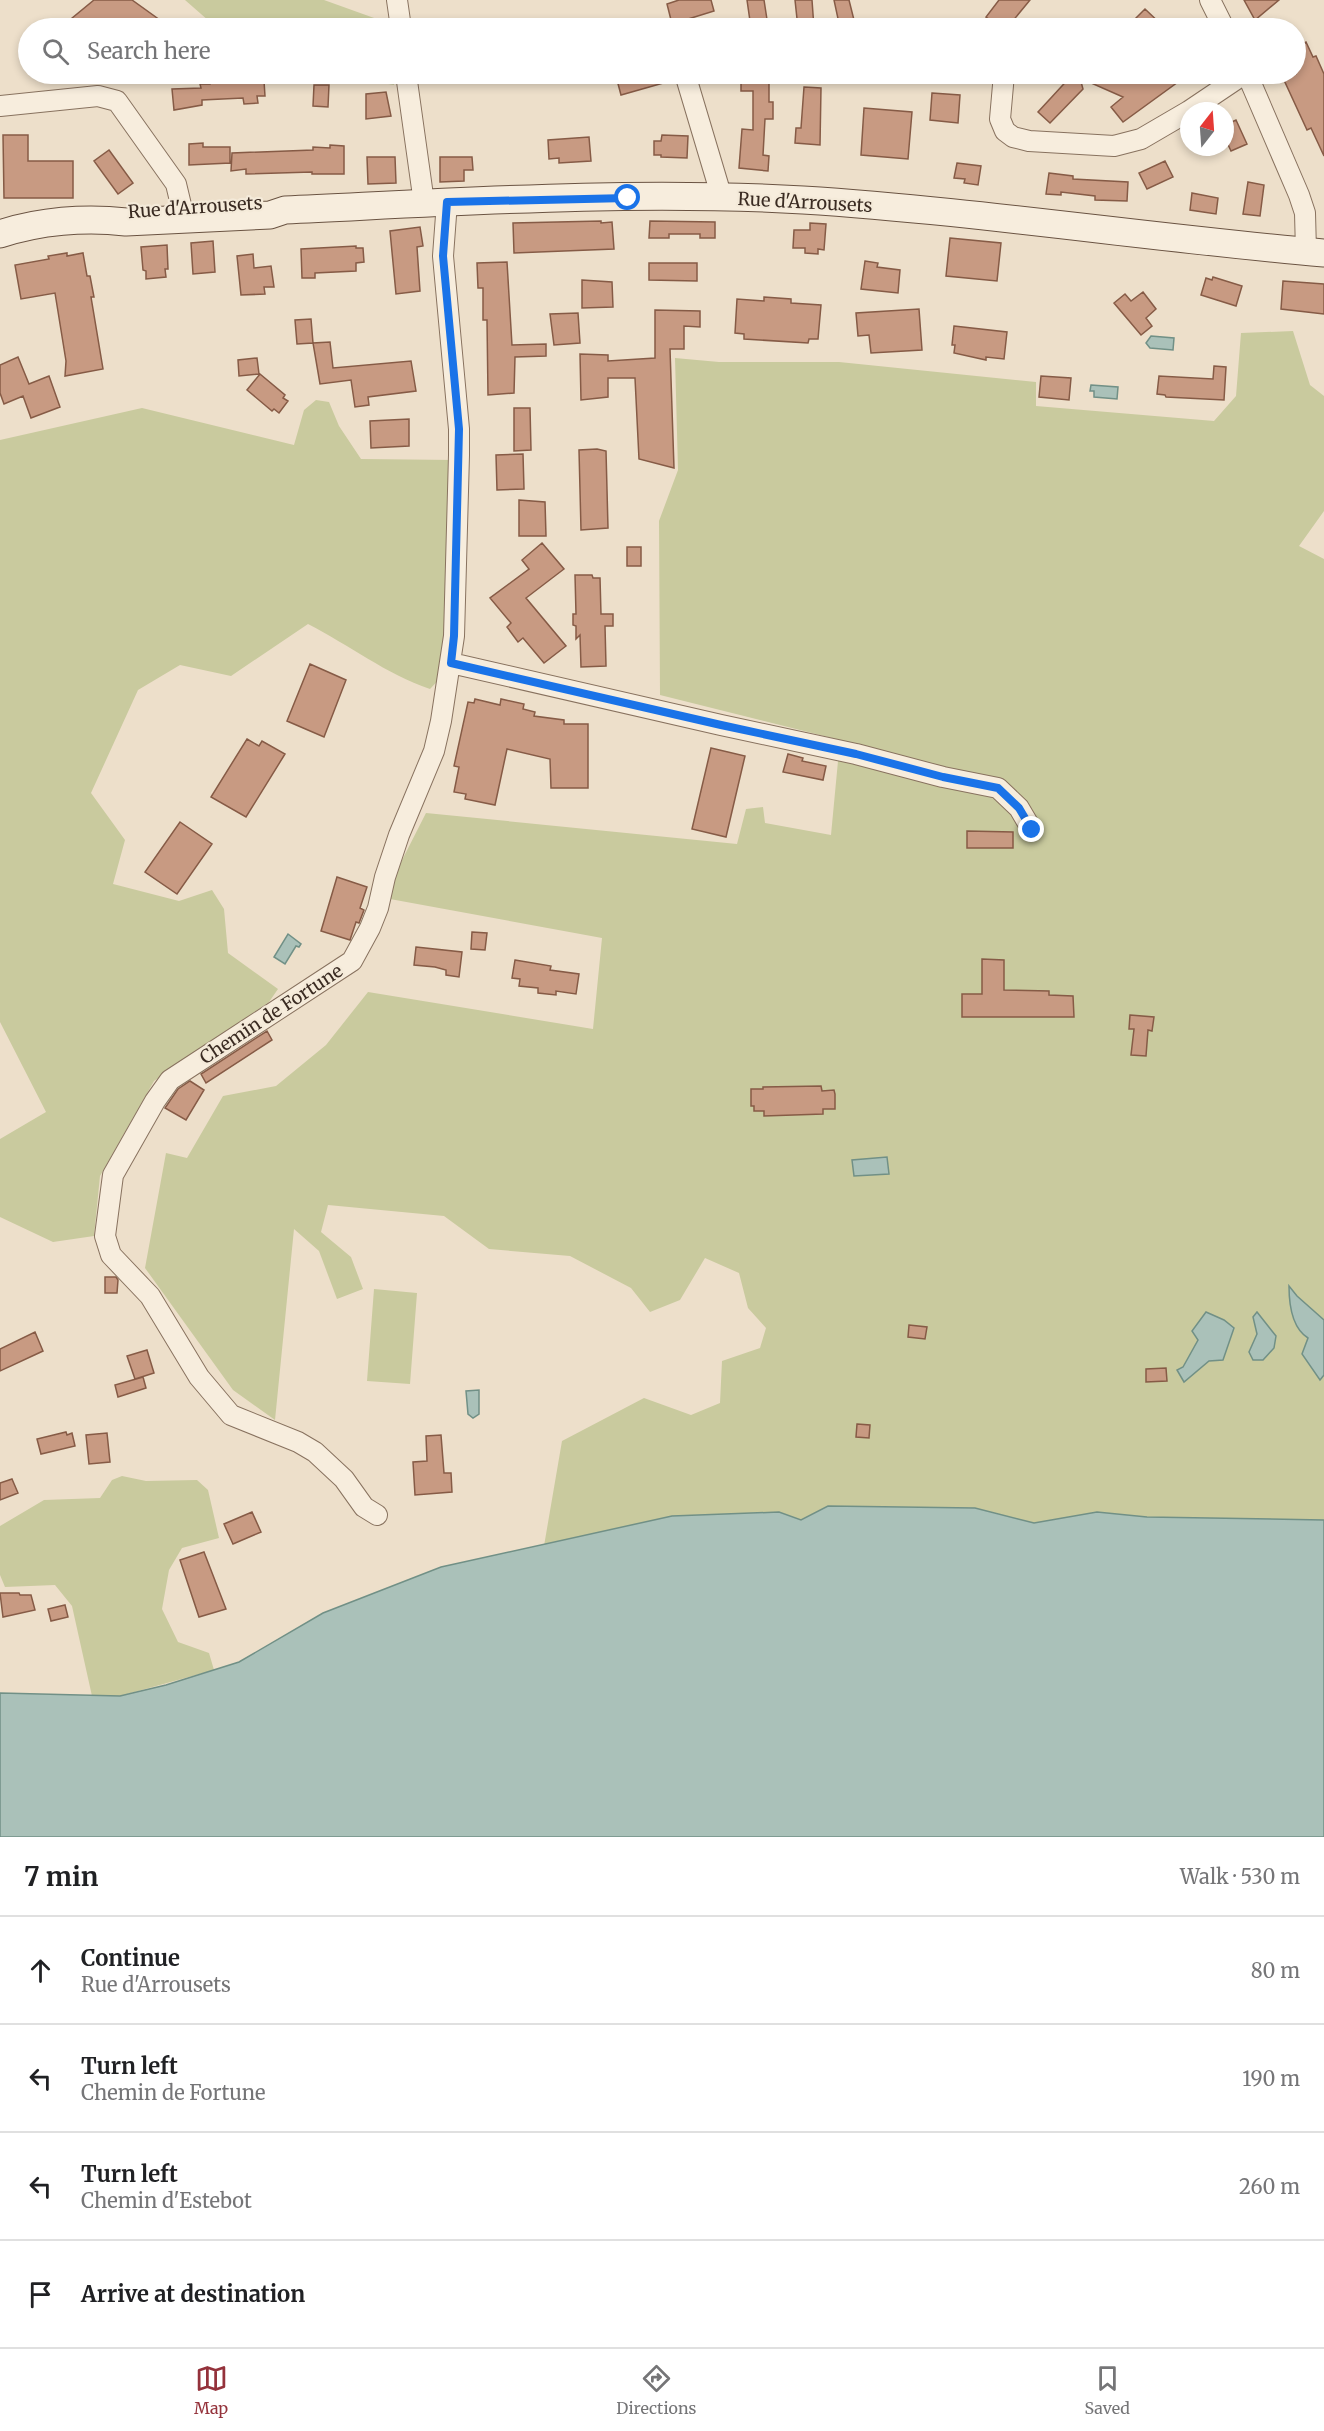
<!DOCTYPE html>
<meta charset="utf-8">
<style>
:root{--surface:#fff;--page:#f6f6f6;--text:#202124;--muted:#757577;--line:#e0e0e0;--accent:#94323b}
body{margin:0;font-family:Merriweather,serif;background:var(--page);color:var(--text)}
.compass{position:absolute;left:1180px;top:102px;width:54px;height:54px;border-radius:50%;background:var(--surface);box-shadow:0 3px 9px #0003;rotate:17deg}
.stop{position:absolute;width:18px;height:18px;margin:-14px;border:4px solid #1a73e8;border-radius:50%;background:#fff}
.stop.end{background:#1a73e8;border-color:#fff;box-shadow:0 2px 6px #0008}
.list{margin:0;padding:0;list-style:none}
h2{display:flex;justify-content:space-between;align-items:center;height:78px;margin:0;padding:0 24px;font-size:26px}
h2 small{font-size:20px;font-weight:400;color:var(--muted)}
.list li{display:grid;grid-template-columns:39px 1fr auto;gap:18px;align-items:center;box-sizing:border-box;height:108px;padding:0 24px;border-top:2px solid var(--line)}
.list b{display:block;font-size:22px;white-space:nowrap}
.list p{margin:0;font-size:20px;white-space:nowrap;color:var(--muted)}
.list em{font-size:20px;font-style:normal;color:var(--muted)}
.icon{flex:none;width:33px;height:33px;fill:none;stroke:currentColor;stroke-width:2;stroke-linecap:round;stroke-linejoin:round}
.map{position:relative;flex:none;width:1324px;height:1837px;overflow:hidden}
.search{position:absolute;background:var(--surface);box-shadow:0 3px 9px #0003;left:18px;right:18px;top:18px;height:66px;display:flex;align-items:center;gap:15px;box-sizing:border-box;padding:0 21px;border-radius:33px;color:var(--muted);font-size:22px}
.sheet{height:510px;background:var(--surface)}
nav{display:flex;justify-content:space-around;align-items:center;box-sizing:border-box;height:84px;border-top:2px solid var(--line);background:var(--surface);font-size:16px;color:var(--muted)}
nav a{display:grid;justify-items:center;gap:3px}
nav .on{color:var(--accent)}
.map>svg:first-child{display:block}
.green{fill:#c9ca9e}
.water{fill:#aac1b9;stroke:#719086;stroke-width:1.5}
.building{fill:#c89a82;stroke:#865b46;stroke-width:1.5}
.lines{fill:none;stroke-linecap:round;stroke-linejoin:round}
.minor-casing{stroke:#88725f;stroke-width:22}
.secondary-casing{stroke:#6a5342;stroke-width:29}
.minor{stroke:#f7eddd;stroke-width:20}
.secondary{stroke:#f7eddd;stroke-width:27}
.route{stroke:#1a73e8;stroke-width:8}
.labels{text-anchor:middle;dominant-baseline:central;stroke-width:4.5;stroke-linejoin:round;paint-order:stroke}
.street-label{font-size:18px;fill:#3a2b22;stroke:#f4ead9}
</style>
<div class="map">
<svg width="1324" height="1837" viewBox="0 0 1324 1837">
<rect width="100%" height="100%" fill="#eddfca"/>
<path class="green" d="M185 0H324L388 23 389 28H217Z
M331 74H393L394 85Z
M1293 331 1310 385 1324 396V511L1299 546 1324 559V1520L1147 1517 1097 1512 1034 1523 975 1508 828 1506 801 1520 779 1512 672 1516 544 1546 562 1441 644 1398 691 1415 720 1403 722 1361 760 1348 766 1328 748 1308 739 1273 705 1258 680 1300 650 1312 631 1288 570 1256 489 1249 444 1216 328 1205 321 1232 351 1257 363 1289 337 1299 319 1251 294 1229 275 1420 233 1390 145 1268 166 1153 187 1158 223 1096 276 1086 326 1045 368 992 593 1029 602 938 390 899 397 870 426 813 737 844 746 809 763 807 765 823 831 835 840 740 660 695 659 521 678 470 675 358 719 362H839L1036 382V406L1214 421 1236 396 1241 333Z
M316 400 329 402 339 426 361 459 455 460 445 673 430 689C386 674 349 645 308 624L231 676 180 665 138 690 91 793 125 840 113 884 179 901 212 890 224 909 228 953 278 989 269 1002 154 1081 100 1176 94 1236 53 1242 0 1217V1139L46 1112 0 1022V440L142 408 294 445 304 410Z
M374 1289 417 1293 410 1384 367 1381Z
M122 1476 146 1481 197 1480 208 1490 219 1538 182 1548 169 1570 162 1609 178 1642 209 1653 214 1670 120 1696H92L72 1606 55 1585 5 1587 0 1575V1526L44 1500 100 1498 112 1480Z"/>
<path class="water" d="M1151 336 1174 338 1173 350 1150 348 1146 343Z
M1091 385 1118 387 1117 399 1094 397V391H1090Z
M288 934 301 944 299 947 296 946 285 964 274 957Z
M887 1157 889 1174 854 1176 852 1160Z
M1289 1286 1297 1296 1324 1320V1375L1320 1380 1302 1354 1308 1338C1292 1328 1289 1304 1289 1286Z
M1206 1312 1224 1320 1234 1328 1223 1360 1209 1361 1184 1382 1177 1370 1183 1367 1198 1340 1192 1331Z
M1257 1312 1276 1336 1274 1348 1263 1360H1253L1249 1352 1257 1334 1253 1317Z
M479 1390V1414L473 1418 468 1414 466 1391Z
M828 1506 975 1508 1034 1523 1097 1512 1147 1517 1324 1520V1837H0V1693L120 1696 166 1685 239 1662 323 1613 441 1567 672 1516 779 1512 801 1520Z"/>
<path class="building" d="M94 0H132L171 28H60Z
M679 0H711L714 11 672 24 667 4Z
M747 0H764L768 26 751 28Z
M795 0H812L814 28H798Z
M834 0H849L856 28H840Z
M999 0H1030L1007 28H1001L986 17Z
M1244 0H1279L1255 20Z
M1145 9 1165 28H1126Z
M1306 42 1313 57 1316 56 1324 74V156L1311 128 1307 130 1284 80 1288 78 1286 74H1296V47Z
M641 74H673L674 80 621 95 617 80Z
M741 74H769V102H773V119H765L763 155 769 156 768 171 739 168 742 129 753 130V91H741Z
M1071 74H1135L1143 83 1154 74H1189L1123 122 1111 107 1123 97 1080 78 1083 89 1050 123 1038 112 1073 74Z
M242 77 243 82 264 81 265 96H257L258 103 244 104 243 98 202 100V105L174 110 172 89 201 88 200 84H210V79Z
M314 85H329L328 107 313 106Z
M804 87 821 88 820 145 795 143 796 128H801Z
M386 92 391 116 366 119V94Z
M932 93 960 95 958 123 930 120Z
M864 108 912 112 908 159 861 155Z
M1236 120 1247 144 1231 151 1225 138V125Z
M3 135H28V161H73V198H4Z
M662 135 688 136 687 158 661 157V155H654V141H661Z
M589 137 591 161 559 163V158L549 159 548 140Z
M203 143V147H230V163L189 165V144Z
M330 145 344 146V174H312V172L246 174V169L231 171 232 153 313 150V147L330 148Z
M109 150 133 183 118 194 94 161Z
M367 157H395L396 183 368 184Z
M440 157H472L473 170H464V181L440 182Z
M1165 161 1173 177 1147 189 1139 173Z
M957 163 981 166 978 185 964 183 965 179 954 178Z
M1049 173 1073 176V179L1128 182 1127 201 1095 200V196L1061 192V195L1046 194Z
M1248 182 1264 185 1260 216 1243 214Z
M1192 193 1218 198 1216 214 1190 210Z
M601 221V223L612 222 614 249 514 253 513 223Z
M650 221 715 222V238H700V234H669V238H649Z
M810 223 826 224 824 250 818 249V254L805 253V248H793L794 230H810Z
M420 227 423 246 417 247 420 291 396 294 390 231Z
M950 238 1001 243 997 281 946 276Z
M213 241 215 272 193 274 191 243Z
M167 245 168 269H165L166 277 146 279V271L143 270 141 247Z
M356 246V248H363L364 262 356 263V271L315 273V278H302L301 249Z
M67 253V256L83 253 87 276H90L94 297H91L103 369 65 376 66 361 55 293 21 299 15 265 49 259 48 256Z
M253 254 254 268 271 266 274 287H264L265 294 241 295 237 256Z
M865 261 878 263 877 267 900 270 898 293 861 289Z
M507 262 512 345 546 344V356L515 357 514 393 488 395 487 320H483V288H478L477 263Z
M649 263H697V281L649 280Z
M1213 277 1242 286 1236 306 1201 295 1206 278 1212 280Z
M582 280 612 282 613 307 582 308Z
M1283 281 1324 284V314L1281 309Z
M1143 292 1156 309 1146 318 1152 326 1141 335 1114 303 1125 294 1131 301Z
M764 297 791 299V303L821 305 818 339H809L808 343 744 339V334L735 333 737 299 764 301Z
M919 309 922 350 871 353 869 335 858 336 856 313Z
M655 310 700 311V327L684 326V349H670L674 468 639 459 635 378H608V397L581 400 580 354 608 355V361L655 358Z
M578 313 580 343 554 345 550 314Z
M311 319 313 343 297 344 295 320Z
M954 326 1007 332 1004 359 986 357V360L954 353 955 345H952Z
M330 342 333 368 411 361 416 391 368 397 369 405 355 407 351 380 320 384 313 343Z
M18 357 29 384 49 376 60 407 31 418 23 396 4 404 0 393V365Z
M257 358 259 374 239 376 238 360Z
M1214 366 1226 367 1224 400 1166 397 1165 395 1157 394 1159 376 1213 379Z
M260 374 285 395 283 398 288 401 279 413 274 409 272 411 247 390Z
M1041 376 1071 378 1069 400 1039 397Z
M514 408H530L531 450 514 451Z
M409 419V446L371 448 370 421Z
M597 449 606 451 608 528 581 530 579 450Z
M523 454 524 489 497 490 496 455Z
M519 500 545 502 546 536H519Z
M542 543 564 569 526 598 566 646 544 663 523 638 518 642 507 627 511 623 490 598 529 569 522 560Z
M627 547H641V566H627Z
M575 575H592L593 578H600L601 614H613V626H605L606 666 581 667 580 635 576 639V626L573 625V614H576Z
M310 664 346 680 324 737 287 721Z
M475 699 500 705 501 699 524 704 523 709 535 712 534 716 564 720V724H588V788H551L550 759 507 749 495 805 465 799 466 794 454 792 459 767 454 766 468 702 474 703Z
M247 739 259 746 262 741 285 754 246 817 211 797Z
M711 748 745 756 726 837 692 829Z
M788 754 803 758 802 761 826 766 823 780 783 772Z
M180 822 212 844 177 894 145 872Z
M967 831 1013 832V848H967Z
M337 877 367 887 360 908 364 910 359 923 356 922 350 940 321 931Z
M472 932 487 933 485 950 471 949Z
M416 947 462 952 459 977 446 975V970L435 967 414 965Z
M982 959 1004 960V990L1049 991V995L1073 996 1074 1017H962V994H982Z
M515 960 551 966 550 970 579 974 576 994 556 991V995L538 993V988L519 986 520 979 512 978Z
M1130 1015 1154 1017 1152 1031 1148 1030 1146 1056 1131 1055 1134 1029H1129Z
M267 1031 272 1040 206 1083 201 1074Z
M190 1081 204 1090 186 1120 165 1108 178 1089Z
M821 1086 822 1091 834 1090 835 1094V1109H823V1114L764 1116V1111H754V1106H751V1089H763V1087Z
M105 1277H116L118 1280 117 1293H105Z
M909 1325 927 1327 925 1339 908 1337Z
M35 1332 43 1351 0 1371V1349Z
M147 1350 154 1373 135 1379 127 1356Z
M1166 1368 1167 1381 1146 1382V1369Z
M143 1377 146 1388 118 1397 115 1385Z
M857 1424 870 1425 869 1438 856 1437Z
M66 1432 67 1435 72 1433 75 1446 41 1454 37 1439Z
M107 1433 110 1462 89 1464 86 1435Z
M441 1435 444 1473H451L452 1492 415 1495 413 1462 427 1461 426 1436Z
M12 1479 18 1493 0 1500V1483Z
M252 1512 261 1532 233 1544 224 1524Z
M204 1552 226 1609 199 1617 180 1560Z
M0 1593H19L20 1595H31L35 1610 3 1617Z
M65 1605 68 1617 51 1621 48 1609Z"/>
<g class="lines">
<g class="minor-casing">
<path id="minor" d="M397 0 401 28
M1210 0 1224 28
M406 74 424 203
M685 74 722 198
M1004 74 1000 119 1005 131 1013 137 1029 141 1114 146 1141 139 1189 111
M1247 74 1299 195 1305 213 1306 251
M0 106 98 96 117 101 176 184 181 205
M1189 111 1244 74
M451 663 721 725 856 754 943 777 998 788 1019 808 1032 830
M377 1515 364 1507 344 1479 315 1452 298 1442 231 1415 199 1377 150 1296 111 1255 105 1236 113 1175 155 1101 170 1080 352 961 370 928 378 908 385 877 399 835 434 751 441 721 454 636 459 455V429L443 256 447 202"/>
</g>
<g class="secondary-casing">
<path id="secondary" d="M0 234C39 221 85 217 126 222L270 215 285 210C457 202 631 190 803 200 977 211 1150 238 1324 253"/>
</g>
<use href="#minor" class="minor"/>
<use href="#secondary" class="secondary"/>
</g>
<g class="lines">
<path class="route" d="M628 198 447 202 443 256 459 429 454 636 451 663 721 725 856 754 943 777 998 788 1019 808 1032 830"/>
</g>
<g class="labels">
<g class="street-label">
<text transform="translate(805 202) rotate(3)">Rue d'Arrousets</text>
<text transform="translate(195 207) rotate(-4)">Rue d'Arrousets</text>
<text transform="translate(271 1014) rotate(-33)">Chemin de Fortune</text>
</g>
</g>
</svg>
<svg class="compass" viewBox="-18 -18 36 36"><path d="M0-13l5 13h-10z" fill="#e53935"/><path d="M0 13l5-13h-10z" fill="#757577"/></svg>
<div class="stop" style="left:628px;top:198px"></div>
<div class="stop end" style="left:1032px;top:830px"></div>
<div class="search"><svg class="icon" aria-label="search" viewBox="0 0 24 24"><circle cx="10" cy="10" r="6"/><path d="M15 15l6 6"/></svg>Search here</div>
</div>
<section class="sheet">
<h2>7 min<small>Walk · 530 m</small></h2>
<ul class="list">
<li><svg class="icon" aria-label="ahead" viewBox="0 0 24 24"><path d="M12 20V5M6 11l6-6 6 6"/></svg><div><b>Continue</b><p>Rue d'Arrousets</p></div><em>80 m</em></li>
<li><svg class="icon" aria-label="left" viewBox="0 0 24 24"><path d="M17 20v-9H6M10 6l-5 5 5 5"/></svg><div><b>Turn left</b><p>Chemin de Fortune</p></div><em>190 m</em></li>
<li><svg class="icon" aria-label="left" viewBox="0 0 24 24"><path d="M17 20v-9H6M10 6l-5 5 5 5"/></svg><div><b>Turn left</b><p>Chemin d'Estebot</p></div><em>260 m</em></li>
<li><svg class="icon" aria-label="arrive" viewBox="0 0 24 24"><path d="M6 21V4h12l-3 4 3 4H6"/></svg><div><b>Arrive at destination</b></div></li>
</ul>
</section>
<nav>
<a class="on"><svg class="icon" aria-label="map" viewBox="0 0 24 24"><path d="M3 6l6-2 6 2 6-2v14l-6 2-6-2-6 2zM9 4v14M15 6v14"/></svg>Map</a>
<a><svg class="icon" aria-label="directions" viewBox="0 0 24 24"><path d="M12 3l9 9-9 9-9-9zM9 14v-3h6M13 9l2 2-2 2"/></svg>Directions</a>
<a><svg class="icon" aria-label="saved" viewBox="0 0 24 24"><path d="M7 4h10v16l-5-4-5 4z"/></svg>Saved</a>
</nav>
